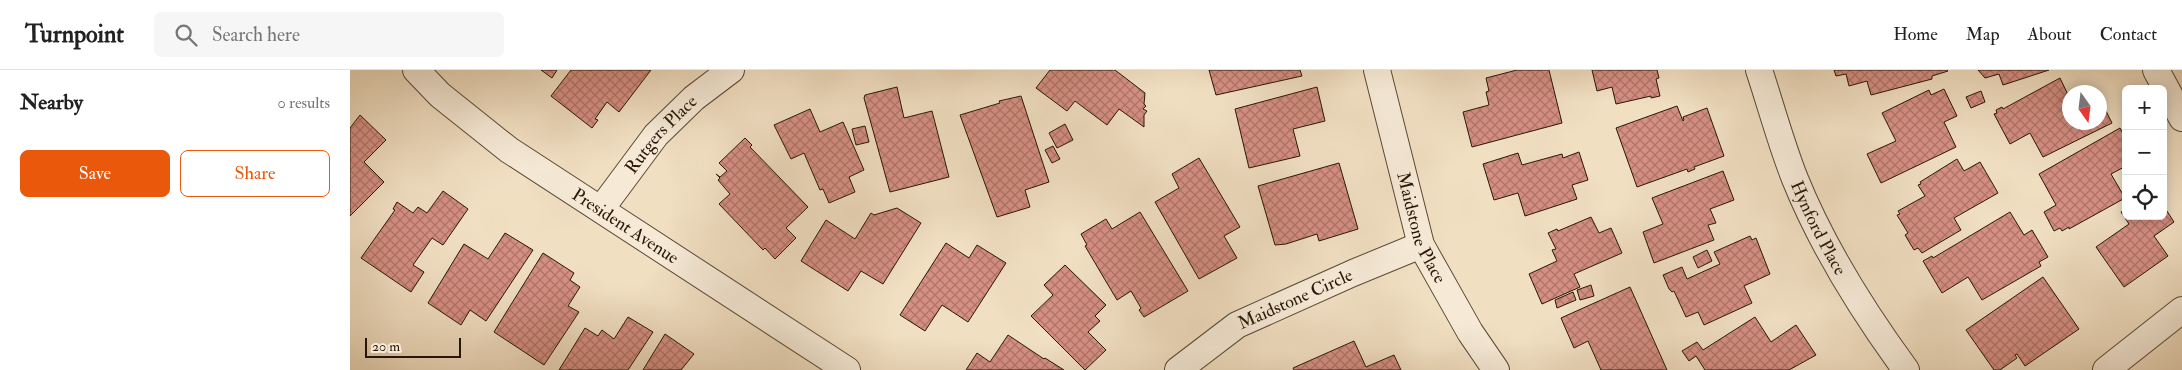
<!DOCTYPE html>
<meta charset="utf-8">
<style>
:root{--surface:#fff;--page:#f6f6f6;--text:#222;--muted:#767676;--line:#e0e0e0;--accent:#ea580c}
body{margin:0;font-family:"IM FELL Double Pica",serif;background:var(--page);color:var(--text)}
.controls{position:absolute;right:15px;top:15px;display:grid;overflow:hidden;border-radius:8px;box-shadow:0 2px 12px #0003}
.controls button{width:45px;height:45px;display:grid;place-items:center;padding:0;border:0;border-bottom:1px solid var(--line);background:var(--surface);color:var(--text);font:25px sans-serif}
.compass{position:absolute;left:1712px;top:15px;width:45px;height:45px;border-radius:50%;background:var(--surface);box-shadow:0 2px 12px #0003;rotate:166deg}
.scale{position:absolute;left:15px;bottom:12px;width:96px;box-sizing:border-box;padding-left:5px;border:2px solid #281706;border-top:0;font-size:14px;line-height:18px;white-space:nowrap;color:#281706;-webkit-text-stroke:4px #f6ead7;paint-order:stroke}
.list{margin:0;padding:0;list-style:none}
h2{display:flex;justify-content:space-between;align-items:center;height:65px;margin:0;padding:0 20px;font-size:21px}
h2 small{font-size:16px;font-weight:400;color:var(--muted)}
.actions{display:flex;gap:10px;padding:15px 20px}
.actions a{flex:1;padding:11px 0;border:1px solid var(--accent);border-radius:8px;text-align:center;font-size:18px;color:var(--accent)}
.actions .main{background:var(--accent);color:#fff}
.icon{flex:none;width:28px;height:28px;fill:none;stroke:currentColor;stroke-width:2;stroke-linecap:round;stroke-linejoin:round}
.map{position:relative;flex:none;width:1832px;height:300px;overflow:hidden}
header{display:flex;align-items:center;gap:30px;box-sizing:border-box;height:70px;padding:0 25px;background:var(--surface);border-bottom:1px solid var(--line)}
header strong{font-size:24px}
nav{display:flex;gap:28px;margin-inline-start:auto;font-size:18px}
.search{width:350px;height:45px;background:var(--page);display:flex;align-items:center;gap:12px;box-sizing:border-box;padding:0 18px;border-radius:8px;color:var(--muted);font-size:19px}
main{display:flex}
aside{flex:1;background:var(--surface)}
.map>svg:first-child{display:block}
.building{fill:url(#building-cross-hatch);stroke:#281706}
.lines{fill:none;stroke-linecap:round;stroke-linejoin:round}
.minor-casing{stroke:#5a4935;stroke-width:28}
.minor{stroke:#f6ead7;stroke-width:26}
.labels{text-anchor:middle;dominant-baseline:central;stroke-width:4.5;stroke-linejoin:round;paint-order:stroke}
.street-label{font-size:18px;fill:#281706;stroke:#f6ead7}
</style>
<header>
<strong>Turnpoint</strong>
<div class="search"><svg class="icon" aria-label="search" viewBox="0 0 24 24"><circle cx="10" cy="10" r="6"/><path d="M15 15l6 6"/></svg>Search here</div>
<nav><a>Home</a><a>Map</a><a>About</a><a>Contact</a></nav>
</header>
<main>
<aside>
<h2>Nearby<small>0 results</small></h2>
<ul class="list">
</ul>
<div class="actions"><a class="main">Save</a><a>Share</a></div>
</aside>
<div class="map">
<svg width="1832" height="300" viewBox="0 0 1832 300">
<defs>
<pattern id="building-cross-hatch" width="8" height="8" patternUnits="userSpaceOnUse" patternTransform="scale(1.25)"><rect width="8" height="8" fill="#d68f83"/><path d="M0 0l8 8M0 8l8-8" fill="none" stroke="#ae7469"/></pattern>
</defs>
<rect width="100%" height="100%" fill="#f1dfc2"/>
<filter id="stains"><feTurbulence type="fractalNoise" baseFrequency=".004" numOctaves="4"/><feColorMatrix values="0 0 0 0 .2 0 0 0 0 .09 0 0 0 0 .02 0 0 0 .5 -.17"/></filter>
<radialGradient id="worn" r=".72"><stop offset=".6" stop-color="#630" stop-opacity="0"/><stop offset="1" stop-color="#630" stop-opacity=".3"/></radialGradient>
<path class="building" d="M191 0H207L202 8Z
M221 0H301L269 42 257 32 245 49 248 50 242 58 201 26Z
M700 0H765L795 23 794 34 796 36 793 39 797 41 794 45V57L769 39 757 55 725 31 717 41 686 18Z
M859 0H950L952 6 866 25Z
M1167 0H1199L1212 53 1122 77 1113 42 1139 35 1136 22 1139 21 1136 8Z
M1242 0H1307L1309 8 1306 9 1310 26 1301 28V26L1266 34 1262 17 1247 21Z
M1484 0H1597L1598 1 1582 6V9L1521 25 1517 11 1499 16 1496 4 1486 6Z
M1628 0H1699L1653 15 1649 4 1635 8Z
M1710 8 1720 29V52H1750V29L1762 53 1693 87 1680 63 1660 74 1644 44 1647 43 1646 40 1652 37 1653 39Z
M547 17 554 48 582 41 599 107 540 122 514 28 515 25Z
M967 17 975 51 943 59 950 86 899 98 885 39Z
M1594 19 1607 46 1594 52 1606 77 1531 113 1517 84 1546 71 1532 43 1579 20 1581 25Z
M1631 21 1635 32 1621 38 1616 27Z
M671 26 699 112 675 120 680 137 647 147 610 45 650 33 649 31Z
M1327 36 1333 51 1334 50 1333 47 1357 38 1374 86 1344 97 1345 99 1338 102 1337 99 1287 117 1266 58Z
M460 39 470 62 493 52 514 100 499 107 505 122 479 133 473 119 470 120 454 83 441 89 424 55Z
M10 45 36 70 14 92 34 112 0 146V58Z
M715 54 723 70 707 78 699 63Z
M515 56 519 72 506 75 502 59Z
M1770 58 1776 69V96L1761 104 1775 128 1719 159V157L1712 161 1710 158 1704 161 1694 142 1706 135 1689 104Z
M395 68 402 75 400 77 458 137 436 158 446 168 425 189 415 178 413 180 369 134 380 124 368 110 370 108 366 104 370 107 377 101 369 93Z
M703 76 710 89 702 93 695 80Z
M1229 82 1238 110 1222 115 1227 129 1175 146 1168 123 1144 130 1133 94 1168 83 1172 95 1212 84 1213 88Z
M849 88 890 157 874 166 887 188 849 209 805 132 829 118 822 104Z
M1607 89 1614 101 1630 92 1648 123 1604 148 1611 160 1572 183 1568 178 1564 180 1555 165 1558 163 1547 145 1550 144 1548 141 1575 126 1568 115 1571 114 1570 112Z
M989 93 1008 159 969 171 967 164 936 174 925 175 908 116Z
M1373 101 1384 130 1360 139 1366 153 1358 155 1364 170 1304 193 1293 162 1313 154 1302 128Z
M93 121 118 139 93 175 82 168 63 195 74 202 61 222 11 188 45 140 43 139 47 132 63 143 68 137 77 143Z
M1813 135 1824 152 1804 166 1818 186 1774 217 1746 177 1779 154 1771 142 1776 139V146H1813Z
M547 138 571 153 533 214 511 201 498 221 451 191 476 150 505 169 521 143 524 145Z
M790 142 838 221 794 247 789 240 791 238 781 221 767 230 735 176 737 175 731 164 756 149 762 159Z
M1660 142 1674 165 1682 160 1698 187 1689 192 1691 196 1632 230 1618 207 1592 223 1573 191 1582 186 1583 188Z
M1241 147 1249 163 1261 158 1272 183 1224 204 1230 217 1192 234 1179 204 1207 191 1202 180 1206 179 1198 163 1207 159 1208 161Z
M155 163 183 180 136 251 120 240 111 255 78 233 114 174 138 189Z
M1400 166 1402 170 1406 168 1420 204 1394 216 1402 233 1354 255 1348 242 1336 247 1324 221 1322 222 1319 219 1313 205 1332 197 1337 209 1370 194 1364 182Z
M596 173 619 188 627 175 656 193 618 252 592 235 575 261 550 245Z
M1357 180 1362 191 1348 198 1343 187Z
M193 183 224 203 220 210 230 217 218 236 229 242 194 295 144 262Z
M715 195 756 235 745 246 750 251 738 262 756 280 735 300 681 246 703 225 694 215Z
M1693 207 1729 259 1675 296 1667 284 1665 285 1667 288 1650 300H1644L1616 260Z
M1241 215 1244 226 1230 230 1227 220Z
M1280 217 1317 300H1251L1238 271 1224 278 1211 248Z
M1223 222 1226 230 1207 238 1205 230Z
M278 247 303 262 278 300H209L235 258 248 266 252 260 264 269Z
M1405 247 1421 272 1446 255 1466 285 1439 300H1355L1346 286 1339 291 1332 281 1347 272 1353 280Z
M315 264 344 284 331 300H293Z
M658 265 694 289 695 288 714 300H616L627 283 640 292Z
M1004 271 1016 297 1044 285 1051 300H944L943 298Z"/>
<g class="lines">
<g class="minor-casing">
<g id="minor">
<path id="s1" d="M66 0 90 25 159 80 497 300"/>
<path id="s2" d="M1027 0 1071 175 1120 262 1146 300"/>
<path id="s3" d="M1409 0C1421 36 1431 74 1445 109 1473 178 1512 240 1556 300"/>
<path d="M1806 0 1832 48"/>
<path id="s4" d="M251 139 306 65 344 28 381 0"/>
<path id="s5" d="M828 300 887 255 1003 203 1071 175"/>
<path d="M1756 300 1832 240"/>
</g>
</g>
<use href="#minor" class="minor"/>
</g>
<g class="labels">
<g class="street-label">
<text stroke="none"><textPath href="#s4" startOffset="96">Rutgers Place</textPath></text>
<text stroke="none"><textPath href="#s1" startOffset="262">President Avenue</textPath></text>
<text stroke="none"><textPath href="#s2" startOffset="164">Maidstone Place</textPath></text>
<text stroke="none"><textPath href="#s3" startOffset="169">Hynford Place</textPath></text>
<text stroke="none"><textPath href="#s5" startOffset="138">Maidstone Circle</textPath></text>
</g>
</g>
<rect width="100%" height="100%" filter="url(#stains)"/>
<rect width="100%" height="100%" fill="url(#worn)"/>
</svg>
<div class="controls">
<button>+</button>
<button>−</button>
<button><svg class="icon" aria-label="locate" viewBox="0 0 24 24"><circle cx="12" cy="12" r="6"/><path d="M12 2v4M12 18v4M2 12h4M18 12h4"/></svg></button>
</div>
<svg class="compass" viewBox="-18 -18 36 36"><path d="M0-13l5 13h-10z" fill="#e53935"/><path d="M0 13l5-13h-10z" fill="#767676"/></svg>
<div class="scale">20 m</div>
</div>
</main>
